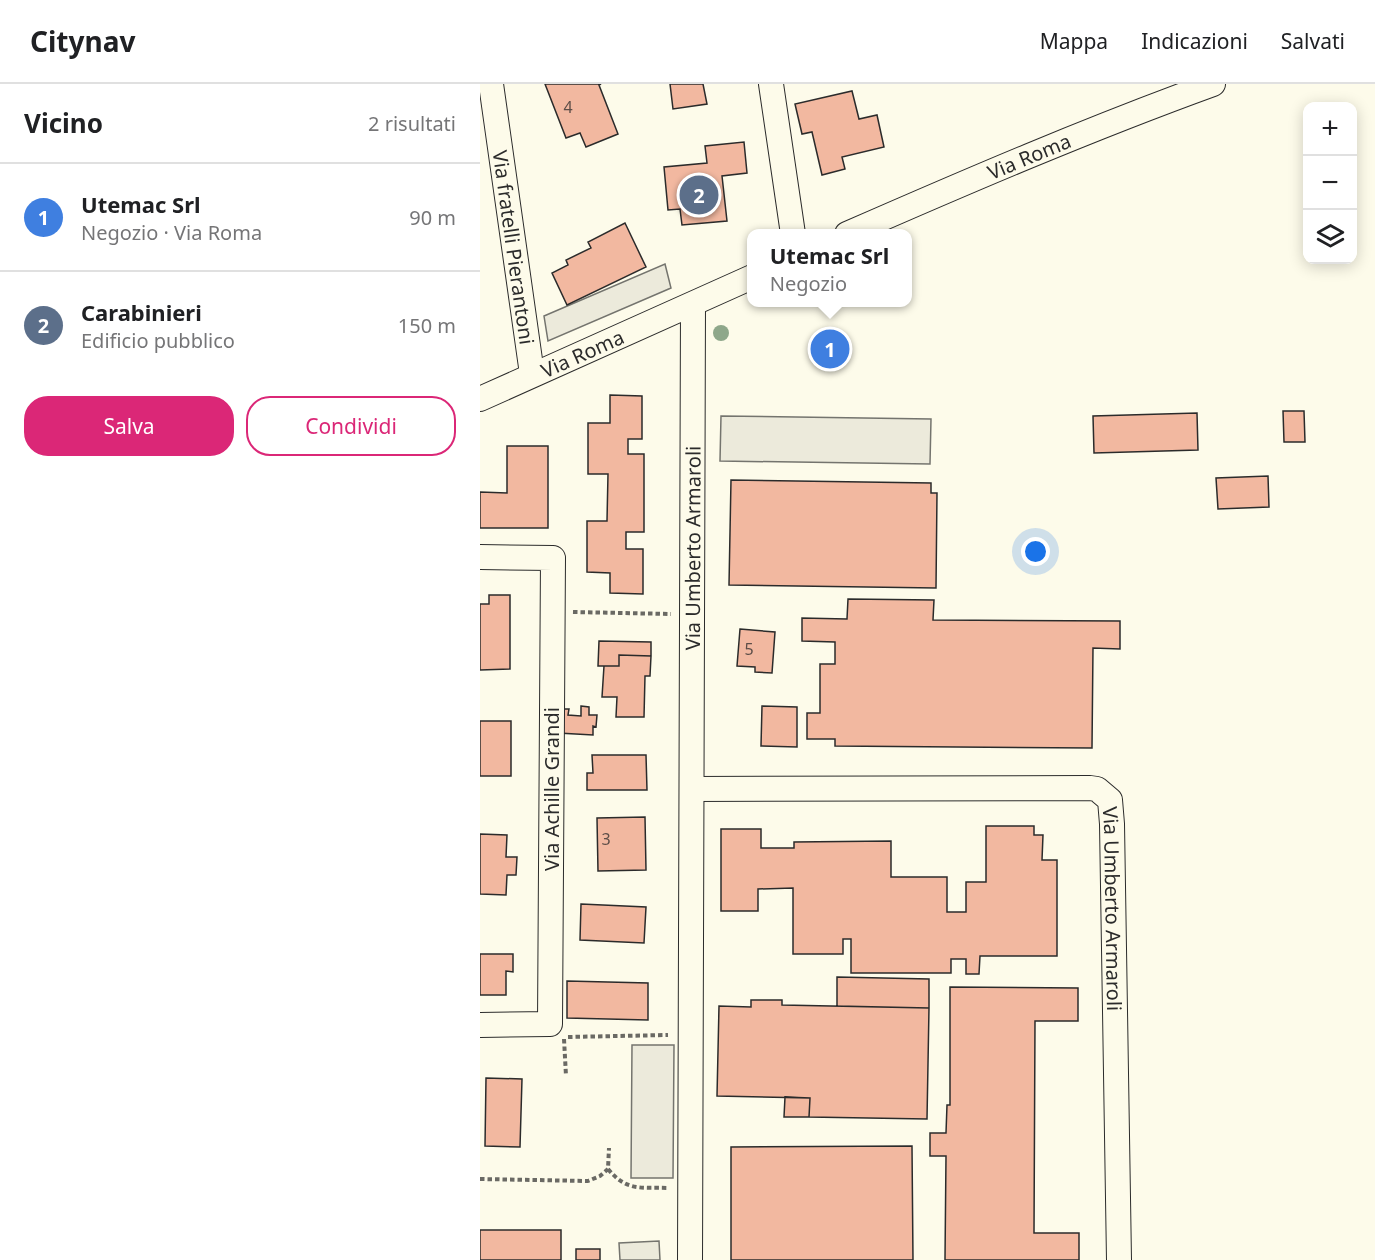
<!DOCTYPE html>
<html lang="it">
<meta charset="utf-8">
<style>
:root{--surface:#fff;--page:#f2f2f2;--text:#202124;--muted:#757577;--line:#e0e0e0;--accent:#db2777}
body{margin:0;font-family:"Noto Sans",sans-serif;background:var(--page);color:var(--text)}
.controls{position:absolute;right:18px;top:18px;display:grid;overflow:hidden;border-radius:12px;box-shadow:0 3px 15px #0003}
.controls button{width:54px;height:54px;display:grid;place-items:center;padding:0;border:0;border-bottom:2px solid var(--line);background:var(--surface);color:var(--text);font:30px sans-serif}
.you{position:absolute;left:556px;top:468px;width:21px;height:21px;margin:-15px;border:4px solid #fff;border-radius:50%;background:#1a73e8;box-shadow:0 0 0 9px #1a73e833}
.badge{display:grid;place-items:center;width:39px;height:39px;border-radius:50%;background:var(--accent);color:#fff;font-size:20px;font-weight:700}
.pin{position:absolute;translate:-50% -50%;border:3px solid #fff;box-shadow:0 2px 6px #0006}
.popup{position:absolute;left:267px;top:145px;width:165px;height:78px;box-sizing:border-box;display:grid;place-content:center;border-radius:12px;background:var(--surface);filter:drop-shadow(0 2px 4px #0005);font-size:20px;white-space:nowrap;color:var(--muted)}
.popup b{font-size:22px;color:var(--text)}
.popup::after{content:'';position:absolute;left:50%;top:100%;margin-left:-12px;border:12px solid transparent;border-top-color:var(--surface)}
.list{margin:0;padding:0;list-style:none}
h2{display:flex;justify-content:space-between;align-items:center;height:78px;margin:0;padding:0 24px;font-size:26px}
h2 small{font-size:20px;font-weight:400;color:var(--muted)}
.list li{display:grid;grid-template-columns:39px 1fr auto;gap:18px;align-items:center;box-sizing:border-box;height:108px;padding:0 24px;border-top:2px solid var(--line)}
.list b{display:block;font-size:22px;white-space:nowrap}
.list p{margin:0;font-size:20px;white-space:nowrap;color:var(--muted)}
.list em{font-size:20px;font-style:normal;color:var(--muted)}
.actions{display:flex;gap:12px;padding:18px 24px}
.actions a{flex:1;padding:14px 0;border:2px solid var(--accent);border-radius:24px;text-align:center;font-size:21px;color:var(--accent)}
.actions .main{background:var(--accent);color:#fff}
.icon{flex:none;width:33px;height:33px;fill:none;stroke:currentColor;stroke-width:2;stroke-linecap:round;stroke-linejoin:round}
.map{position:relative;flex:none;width:895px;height:1176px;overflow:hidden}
header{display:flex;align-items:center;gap:36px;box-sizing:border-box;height:84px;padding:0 30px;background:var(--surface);border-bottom:2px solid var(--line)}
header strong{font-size:28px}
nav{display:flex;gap:33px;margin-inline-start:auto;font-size:21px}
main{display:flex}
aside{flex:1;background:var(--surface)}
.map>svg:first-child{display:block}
.parking{fill:#eceadb;stroke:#74746e;stroke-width:1.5}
.building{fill:#f2b8a0;stroke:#2b2b2b;stroke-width:1.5}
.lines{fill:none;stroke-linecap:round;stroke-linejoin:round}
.minor-casing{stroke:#2b2b2b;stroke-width:26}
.path{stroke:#6a6964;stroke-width:4;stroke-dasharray:4.5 3;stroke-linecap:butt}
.minor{stroke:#fdfbea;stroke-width:24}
.tree{fill:#8ea78a}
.labels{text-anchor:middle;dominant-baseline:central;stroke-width:4.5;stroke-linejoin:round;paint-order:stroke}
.number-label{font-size:16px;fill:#5d4e48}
.street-label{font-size:20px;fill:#2b2b2b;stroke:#fdfbea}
</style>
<header>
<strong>Citynav</strong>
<nav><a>Mappa</a><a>Indicazioni</a><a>Salvati</a></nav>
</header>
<main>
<aside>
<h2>Vicino<small>2 risultati</small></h2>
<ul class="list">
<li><span class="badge" style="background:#3f7fe0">1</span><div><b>Utemac Srl</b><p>Negozio · Via Roma</p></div><em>90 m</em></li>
<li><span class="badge" style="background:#5c6f8a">2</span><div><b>Carabinieri</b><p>Edificio pubblico</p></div><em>150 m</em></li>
</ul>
<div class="actions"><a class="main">Salva</a><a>Condividi</a></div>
</aside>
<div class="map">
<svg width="895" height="1176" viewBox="0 0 895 1176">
<rect width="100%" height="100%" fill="#fdfbea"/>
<path class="parking" d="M185 180 191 204 68 257 64 232Z
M241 332 451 335 450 380 240 377Z
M152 961H194L193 1094H151Z
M179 1157 180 1176H140L139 1159Z"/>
<path class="building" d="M65 0H121L119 1 138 50 106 63 100 49 86 54Z
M190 0H223L227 20 193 25Z
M372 7 379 35 397 31 404 63 362 73 365 85 342 91 332 48 322 50 315 20Z
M264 58 267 89 242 92 247 137 202 141 200 125 188 126 184 83 227 79 225 62Z
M145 139 166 183 87 221 72 189 88 181 86 176 111 164 108 158Z
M130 311 162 312V355H148V370H164V448H146V465H163V510L130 509V489L107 488V437H127L128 390H108V339H130Z
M803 327H824L825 358H804Z
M717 329 718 366 614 369 613 332Z
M27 362H68V444H0V408L27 409Z
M788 392 789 423 738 425 736 394Z
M251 396 451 399V409H457L456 504 249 501Z
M9 511H30V585L0 586V520H9Z
M368 515 454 516 453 536 640 537V565L613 564 612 664 355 662V655H327V629H340V580H355V558L322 557V534L367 535Z
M260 545 295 548 292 589 275 588V583L257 582Z
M119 557 171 558V572L139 571V582H118Z
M139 571 171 572 170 592H165L164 633H136L137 613H122L124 582H139Z
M101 622 109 623V631H117L116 643 113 642V651L78 649 79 625H89L88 631 101 632Z
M282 622 317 623V663L281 662Z
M0 637H31V692H0Z
M112 671H166L167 706H107V689H113Z
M165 733 166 786 118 787 117 734Z
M506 742H554V751H563L562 776H577V872H500L499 890H486V875H471V889H371V855H363V870H313V804L278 805V827H241V745H281V764H314V758L411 757V793H467V828H486V798H506Z
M0 750 27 751 26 773H37L36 791H27L26 811 0 810Z
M101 820 166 823 164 859 100 856Z
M0 870H33V888L26 887V911H0Z
M357 893 449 895V924L357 922Z
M87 897 168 899V936L87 934Z
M470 903 598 904V937H555L554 1149H599V1176H465L466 1072H450V1049H466L467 1021H470Z
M271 916H302V921L449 924 447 1035 329 1033 330 1014 237 1012 239 922 271 923Z
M6 994 42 995 40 1063 5 1062Z
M305 1013 330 1014 329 1033H304Z
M432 1062 433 1176H251V1063Z
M0 1146H81V1176H0Z
M96 1165H120V1176H96Z"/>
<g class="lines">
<g class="minor-casing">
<g id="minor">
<path id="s1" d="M11 0 52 290"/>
<path d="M291 0 313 150"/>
<path id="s2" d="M367 150C488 97 609 45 733 0"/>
<path id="s3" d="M0 315 272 193"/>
<path d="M0 473 73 474 70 940 0 941"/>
<path id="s4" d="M212 705 610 704 617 705 630 716 632 740 639 1176"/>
<path id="s5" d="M210 1176 213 221"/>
</g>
</g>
<path class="path" d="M93 528 191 530
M88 953 188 951
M84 955 86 992
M128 1085C147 1108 161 1103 189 1104
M0 1095 108 1097 120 1092 128 1085 129 1064"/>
<use href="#minor" class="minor"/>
</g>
<circle class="tree" cx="241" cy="249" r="8"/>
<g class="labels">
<g class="number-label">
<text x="88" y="23">4</text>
<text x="269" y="565">5</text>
<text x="126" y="755">3</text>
</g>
<g class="street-label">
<text stroke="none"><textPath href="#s2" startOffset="198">Via Roma</textPath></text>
<text stroke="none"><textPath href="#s1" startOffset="165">Via fratelli Pierantoni</textPath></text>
<text stroke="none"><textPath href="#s3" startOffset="112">Via Roma</textPath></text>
<text stroke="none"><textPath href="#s5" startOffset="712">Via Umberto Armaroli</textPath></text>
<text transform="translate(71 705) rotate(-90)">Via Achille Grandi</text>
<text stroke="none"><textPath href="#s4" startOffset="531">Via Umberto Armaroli</textPath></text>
</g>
</g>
</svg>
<div class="controls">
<button>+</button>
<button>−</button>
<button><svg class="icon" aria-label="layers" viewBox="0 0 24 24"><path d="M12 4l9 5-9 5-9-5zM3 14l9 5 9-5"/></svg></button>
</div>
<div class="you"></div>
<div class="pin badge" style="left:350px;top:265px;background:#3f7fe0">1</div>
<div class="popup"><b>Utemac Srl</b>Negozio</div>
<div class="pin badge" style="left:219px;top:111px;background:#5c6f8a">2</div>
</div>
</main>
